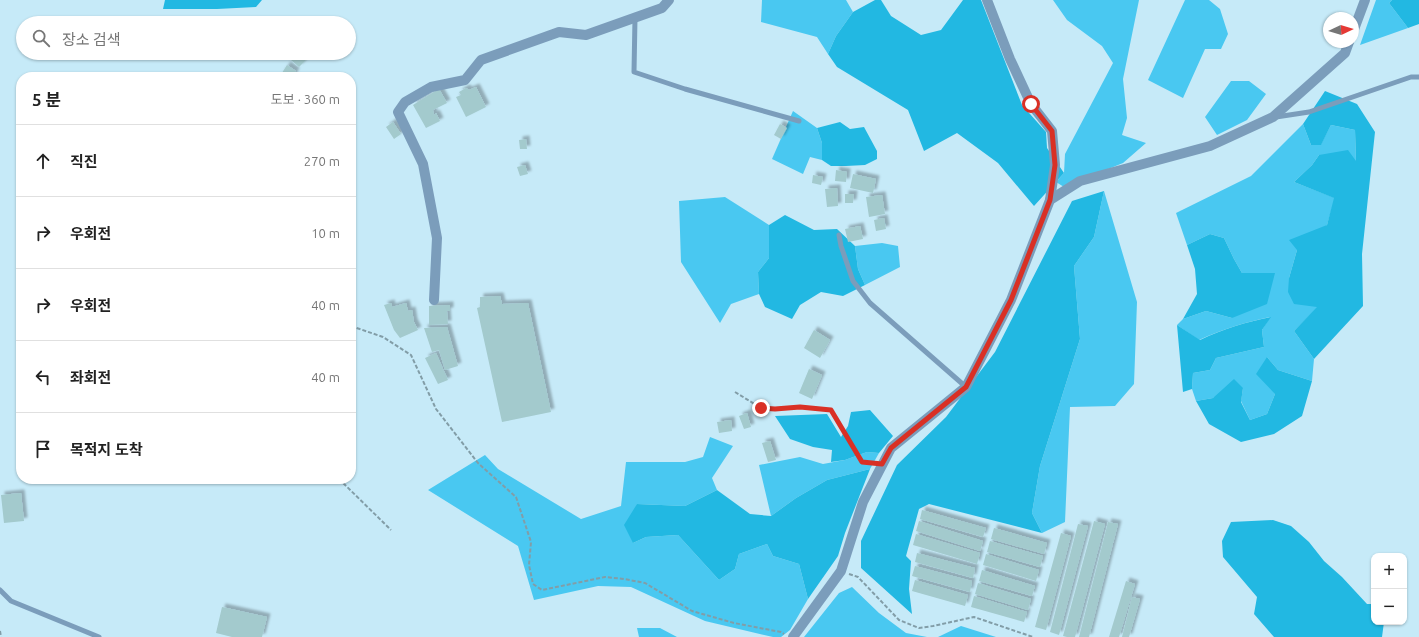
<!DOCTYPE html>
<html lang="ko">
<meta charset="utf-8">
<style>
:root{--surface:#fff;--page:#f2f2f2;--text:#222;--muted:#767676;--line:#e0e0e0}
body{margin:0;font-family:Ubuntu,"Noto Sans KR",sans-serif;background:var(--page);color:var(--text)}
.controls{position:absolute;right:12px;bottom:12px;display:grid;overflow:hidden;border-radius:8px;box-shadow:0 1px 3px #0004}
.controls button{width:36px;height:36px;display:grid;place-items:center;padding:0;border:0;border-bottom:1px solid var(--line);background:var(--surface);color:var(--text);font:20px sans-serif}
.compass{position:absolute;left:1323px;top:12px;width:36px;height:36px;border-radius:50%;background:var(--surface);box-shadow:0 1px 3px #0004;rotate:86deg}
.stop{position:absolute;width:12px;height:12px;margin:-9px;border:3px solid #d93025;border-radius:50%;background:#fff}
.stop.end{background:#d93025;border-color:#fff;box-shadow:0 1px 4px #0008}
.list{margin:0;padding:0;list-style:none}
h2{display:flex;justify-content:space-between;align-items:center;height:52px;margin:0;padding:0 16px;font-size:17px}
h2 small{font-size:13px;font-weight:400;color:var(--muted)}
.list li{display:grid;grid-template-columns:26px 1fr auto;gap:12px;align-items:center;box-sizing:border-box;height:72px;padding:0 16px;border-top:1px solid var(--line)}
.list b{display:block;font-size:15px;white-space:nowrap}
.list em{font-size:13px;font-style:normal;color:var(--muted)}
.icon{flex:none;width:22px;height:22px;fill:none;stroke:currentColor;stroke-width:2;stroke-linecap:round;stroke-linejoin:round}
.map{position:relative;flex:none;width:1419px;height:637px;overflow:hidden}
.search{position:absolute;background:var(--surface);box-shadow:0 1px 3px #0004;left:16px;top:16px;width:340px;height:44px;display:flex;align-items:center;gap:10px;box-sizing:border-box;padding:0 14px;border-radius:22px;color:var(--muted);font-size:15px}
.panel{position:absolute;background:var(--surface);box-shadow:0 1px 3px #0004;left:16px;top:72px;width:340px;height:412px;border-radius:16px}
.map>svg:first-child{display:block}
.green{fill:#49c8f1}
.forest{fill:#22b8e2}
.building{fill:#a3cacd;filter:url(#shadow)}
.lines{fill:none;stroke-linecap:round;stroke-linejoin:round}
.path{stroke:#829da7;stroke-width:2;stroke-dasharray:4 2;stroke-linecap:butt}
.service{stroke:#7b9dbb;stroke-width:5}
.minor{stroke:#7b9dbb;stroke-width:10}
.tertiary{stroke:#7b9dbb;stroke-width:10}
.route{stroke:#d93025;stroke-width:5}
</style>
<div class="map">
<svg width="1419" height="637" viewBox="0 0 1419 637">
<defs>
<filter id="shadow"><feDropShadow dx="3.5" dy="-3.5" stdDeviation="1" flood-color="#0004"/></filter>
</defs>
<rect width="100%" height="100%" fill="#c6eaf8"/>
<path class="green" d="M762 0H846L853 12 836 36 828 54 817 37 761 22Z
M1053 0H1139L1123 79 1127 118 1122 135 1146 143 1123 163 1064 187 1056 182 1064 173 1065 154 1113 63 1102 46 1067 20Z
M1185 0H1209L1220 9 1228 34 1221 49H1205L1183 98 1148 80Z
M1376 0H1392L1389 3 1408 28 1360 45Z
M1231 81H1249L1266 94 1247 120 1217 135 1205 117Z
M793 111 817 128 822 143V160L810 157 803 174 772 159Z
M1303 124 1311 145 1321 144 1331 125 1355 130 1356 162 1319 155 1312 165 1294 182 1335 198 1327 225 1297 250 1289 278 1318 307 1294 331 1314 359 1312 381 1278 370 1267 357 1275 394 1267 414 1250 420 1241 401 1243 388 1213 398 1196 401 1192 389 1193 373 1210 370 1216 358 1264 347 1262 330 1270 317C1246 322 1223 329 1199 340L1177 325 1183 319 1206 311 1232 318 1242 273 1234 259 1224 238 1210 234 1187 245 1176 213 1251 176Z
M1104 191 1137 302 1134 384 1115 406 1070 407 1065 522 1042 533 1032 513 1040 466 1080 339 1074 266 1094 237Z
M725 197 769 225V258L758 272 759 294 731 304 720 323 681 262 679 201Z
M882 243 898 246 900 267 865 285 858 269 855 246Z
M710 437 733 446 712 478 717 490 685 506 637 504 633 543 646 537 678 535 719 580 735 569 739 554 767 544 773 556 799 564 808 599 790 630 781 637H773L705 621 631 587 598 586 534 600 518 546 428 490 485 455 498 469 581 519 621 506 626 462H685L703 457Z
M867 452 879 453 870 469 827 480 796 498 771 516 759 465 800 457 823 464 845 460Z
M852 587 879 613 906 633 927 637H804L839 593Z
M961 626 996 637H938Z
M637 628H660L677 637H639Z"/>
<path class="forest" d="M165 0H262L256 7 217 9H163Z
M875 0H881L891 16 921 35 941 30 963 0H981L1022 105 1046 132 1047 148 1064 173 1034 206 998 163 957 133 924 151 908 110 837 67 828 54 836 36 853 12Z
M1392 0H1419V24L1408 28 1389 3Z
M1325 91 1357 104 1375 132 1362 254 1363 306 1314 359 1294 331 1317 307 1294 304 1288 292 1289 278 1297 250 1289 240 1327 225 1334 198 1294 182 1312 165 1319 155 1348 150 1356 161 1355 130 1331 125 1321 145H1311L1303 124Z
M840 122 850 129 864 127 877 151V159L865 165 846 166H831L822 160V143L817 128Z
M1104 191 1094 237 1074 266 1080 339 1040 466 1032 513 1042 533 929 504 919 509 906 556 911 561 909 589 912 614 861 568V541L897 465 946 417 995 352 1072 201Z
M785 215 814 230 837 229 855 246 858 269 865 285 843 296 821 292 800 305 792 319 765 307 759 294 758 272 769 258V225Z
M1210 234 1224 238 1234 259 1242 273H1275L1267 304 1232 318 1206 311 1183 319 1197 294 1195 269 1187 245Z
M1271 317 1262 330 1264 347 1216 358 1210 370 1193 373 1192 389 1183 392 1177 325 1200 340C1223 329 1246 322 1271 317Z
M1267 357 1278 370 1312 381 1302 416 1274 434 1241 442 1209 424 1196 401 1213 398 1234 379 1243 388 1241 402 1250 420 1267 414 1275 394 1256 374Z
M870 410 893 436 879 453 867 452 845 460 831 462 832 450 813 447 790 439 775 416 827 414 841 437 848 426 851 412Z
M870 469 845 533 838 556 808 599 799 564 773 556 767 544 739 554 735 569 719 580 678 535 646 537 633 543 624 525 637 504 685 506 717 490 750 514 771 516 796 498 827 480Z
M1273 520 1291 526 1309 542 1324 561 1342 577 1367 604H1374V622H1384L1382 637H1274L1254 614 1257 597 1223 557 1222 541 1231 522Z"/>
<path class="building" d="M283 53H299L306 60 299 67Z
M287 65 296 71 293 77H282L280 76Z
M476 87 486 107 466 117 456 97 461 95 459 92 466 88 469 90Z
M439 89 447 103 433 110 434 115 436 113 440 121 426 128 413 105Z
M393 122 401 134 394 139 386 127Z
M780 124 787 128 781 139 774 135Z
M526 139 527 149H520L519 140Z
M525 165 528 174 520 176 517 167Z
M836 170 847 172 846 182 835 181Z
M853 174 876 179 873 193 850 188Z
M813 175 823 177 821 185 812 183Z
M837 188 838 206 827 207 825 189Z
M845 194H854L853 203H845Z
M882 195 885 214 869 217 866 197Z
M884 218 886 229 876 231 874 220Z
M860 226 863 239 848 242 845 229Z
M500 296 502 304 528 303 551 412 502 422 477 308 480 307V297Z
M391 303 392 307 406 303 408 311 412 310 414 322 418 330 400 338 394 330 384 305Z
M450 305V311H447L448 324 429 325V306Z
M447 327 458 366 445 370 439 350 432 352 424 328Z
M814 330 830 340 820 358 804 348Z
M436 353 448 380 438 384 425 358Z
M809 369 822 375 812 399 799 393Z
M747 413 751 427 744 429 739 416Z
M731 420 732 431 719 433 717 422Z
M770 441 776 460 768 462 762 443Z
M21 493 24 521 4 523 1 495Z
M922 510 986 528 983 537 920 519Z
M919 521 983 541 980 551 916 531Z
M1094 521 1105 524 1075 637H1067L1063 636Z
M1108 522 1118 524 1089 637H1079Z
M1078 524 1088 526 1059 635 1050 632Z
M994 528 1047 543 1044 554 991 539Z
M1061 533 1071 536 1046 630 1035 627Z
M916 534 980 553 977 564 913 545Z
M990 541 1043 556 1040 567 987 552Z
M917 553 975 568 973 578 915 562Z
M986 554 1039 570 1036 581 983 565Z
M915 566 972 581 970 592 912 576Z
M982 570 1035 586 1032 596 979 581Z
M915 580 968 595 965 606 912 591Z
M1126 581 1135 584 1119 637H1109Z
M978 583 1031 599 1028 610 975 594Z
M974 596 1027 612 1024 622 971 607Z
M1132 597 1140 599 1129 637H1122Z
M222 607 267 617 262 637H232L216 633Z"/>
<g class="lines">
<path class="path" d="M351 326 383 337 411 355 436 409 478 463 516 497 531 542 529 565 533 584 542 590 605 577 624 579 645 583 692 611 734 623 781 632 784 634
M735 392 761 408 775 409 800 407 831 410 862 462 871 463
M339 479 391 530
M849 574 858 577 899 620 919 628 933 626 974 617 1033 637
M0 631 1 637"/>
<path class="service" d="M635 18 634 72 685 89 799 121
M1276 117 1309 112 1411 77H1419
M839 235 841 246 853 281 870 303 966 387
M0 590 11 601 99 637"/>
<path class="minor" d="M987 0 1010 59 1031 104 1052 131 1055 165 1050 200
M434 300 437 238 423 164 398 112 405 102 431 87 465 80 481 60 559 32 586 35 662 8 669 0"/>
<path class="tertiary" d="M1353 32 1365 0
M793 637 841 571 863 502 891 448 966 387 1011 300 1050 200 1080 181 1210 146 1273 117 1345 53 1349 42"/>
</g>
<g class="lines">
<path class="route" d="M761 408 775 409 800 407 831 410 862 462 882 464 891 448 966 387 1011 300 1050 200 1055 165 1052 131 1031 104"/>
</g>
</svg>
<div class="controls">
<button>+</button>
<button>−</button>
</div>
<svg class="compass" viewBox="-18 -18 36 36"><path d="M0-13l5 13h-10z" fill="#e53935"/><path d="M0 13l5-13h-10z" fill="#767676"/></svg>
<div class="stop" style="left:1031px;top:104px"></div>
<div class="stop end" style="left:761px;top:408px"></div>
<div class="search"><svg class="icon" aria-label="search" viewBox="0 0 24 24"><circle cx="10" cy="10" r="6"/><path d="M15 15l6 6"/></svg>장소 검색</div>
<section class="panel">
<h2>5 분<small>도보 · 360 m</small></h2>
<ul class="list">
<li><svg class="icon" aria-label="ahead" viewBox="0 0 24 24"><path d="M12 20V5M6 11l6-6 6 6"/></svg><div><b>직진</b></div><em>270 m</em></li>
<li><svg class="icon" aria-label="right" viewBox="0 0 24 24"><path d="M7 20v-9h11M14 6l5 5-5 5"/></svg><div><b>우회전</b></div><em>10 m</em></li>
<li><svg class="icon" aria-label="right" viewBox="0 0 24 24"><path d="M7 20v-9h11M14 6l5 5-5 5"/></svg><div><b>우회전</b></div><em>40 m</em></li>
<li><svg class="icon" aria-label="left" viewBox="0 0 24 24"><path d="M17 20v-9H6M10 6l-5 5 5 5"/></svg><div><b>좌회전</b></div><em>40 m</em></li>
<li><svg class="icon" aria-label="arrive" viewBox="0 0 24 24"><path d="M6 21V4h12l-3 4 3 4H6"/></svg><div><b>목적지 도착</b></div></li>
</ul>
</section>
</div>
